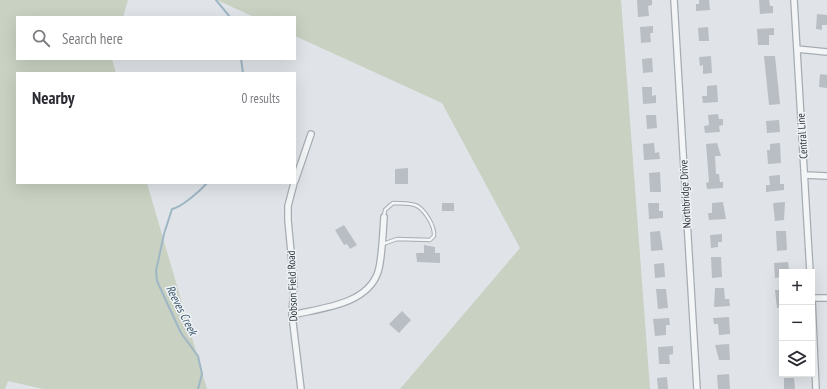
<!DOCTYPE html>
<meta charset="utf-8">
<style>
:root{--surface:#fff;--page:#f7f7f7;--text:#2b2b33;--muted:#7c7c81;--line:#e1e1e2}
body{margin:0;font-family:"PT Sans Narrow",sans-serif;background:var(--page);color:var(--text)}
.controls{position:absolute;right:12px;bottom:12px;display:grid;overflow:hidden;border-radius:0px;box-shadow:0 4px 16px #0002}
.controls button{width:36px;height:36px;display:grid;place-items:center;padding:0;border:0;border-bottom:1px solid var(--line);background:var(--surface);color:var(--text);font:20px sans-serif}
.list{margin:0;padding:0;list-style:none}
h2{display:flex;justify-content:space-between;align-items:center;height:52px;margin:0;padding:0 16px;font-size:17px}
h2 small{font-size:13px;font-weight:400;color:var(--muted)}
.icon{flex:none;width:22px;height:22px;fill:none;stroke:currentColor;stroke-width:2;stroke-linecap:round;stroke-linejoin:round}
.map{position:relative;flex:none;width:827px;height:389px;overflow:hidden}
.search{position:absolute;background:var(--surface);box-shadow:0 4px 16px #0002;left:16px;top:16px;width:280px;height:44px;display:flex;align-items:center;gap:10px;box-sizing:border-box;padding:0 14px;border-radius:0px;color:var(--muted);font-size:15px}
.panel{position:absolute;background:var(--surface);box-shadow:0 4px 16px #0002;left:16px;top:72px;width:280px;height:112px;border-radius:0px}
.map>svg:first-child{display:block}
.green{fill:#c8d1c2}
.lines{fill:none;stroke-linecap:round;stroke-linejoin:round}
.stream{stroke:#9fb7c4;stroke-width:2}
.building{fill:#b8bec4}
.lane-casing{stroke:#a6acb2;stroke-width:4.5}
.street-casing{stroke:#a6acb2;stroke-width:8}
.lane{stroke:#f3f5f7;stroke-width:2.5}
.street{stroke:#f3f5f7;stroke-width:5.5}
.labels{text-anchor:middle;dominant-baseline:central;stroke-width:3;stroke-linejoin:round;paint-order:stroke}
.street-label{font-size:11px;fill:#2b343e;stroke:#f0f3f6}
.water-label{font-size:12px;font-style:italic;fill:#39586d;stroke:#f0f3f6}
</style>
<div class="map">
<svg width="827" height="389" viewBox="0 0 827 389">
<rect width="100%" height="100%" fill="#e0e4e8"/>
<path class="green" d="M0 0H128L123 17H17V59H112L116 73H17V183H147L207 389H43L8 381 5 389H0Z
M217 0H621L650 389H400L520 248 442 103 295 36V17H254Z"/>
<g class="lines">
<path class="stream" d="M216 0 230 17
M241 59 243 73
M198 389 202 374 198 356 181 333 157 281 156 271 164 234 172 209C182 207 200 191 207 183"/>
</g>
<path class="building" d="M637 0H652V5L648 6 649 16 638 17Z
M699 0H709L710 10 696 11V4H699Z
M759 0H769L770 6H773V13L760 14Z
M817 14 827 15V25H822V30L816 29Z
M653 26V33H650L651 42 641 43 640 27Z
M708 27 709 41H699L698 28Z
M774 28V35H769V45H758L757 29Z
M711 56 712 73 703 74V65L700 66 699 57Z
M764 56H775L780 104 769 105Z
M652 58 653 72 643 73 642 59Z
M820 74 827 75V88L819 87Z
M717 85 718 102 703 103 702 96H707V86Z
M642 87H652V96L656 95V103L643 104Z
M718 114 719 119H723V125L719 126 720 132 705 133 704 126 709 125 708 115Z
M646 115H656L657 128 647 129Z
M779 120 780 132 767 133 766 121Z
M654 143 655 153 659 152 660 159 644 160 643 144Z
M717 143 721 156H715L716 174H719L720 182H723V188L707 189 706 183 709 182 706 144Z
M780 143 781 163 768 164 767 150H770V144Z
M408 168V184H395V169Z
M660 172 661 192H650L649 173Z
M780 175V184H784V190L766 192V185H770L769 176Z
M723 202 726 219 709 220 708 213H712V203Z
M785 202 784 220 775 221 773 203Z
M442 203H454V211H442Z
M648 203H659V211H663V218L649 219Z
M344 225 357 245 350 249 347 244 344 245 335 230Z
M660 231 663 250 651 251 650 232Z
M776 231H786L787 250 777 251Z
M722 234V242H718V247L711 248 710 235Z
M424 245 435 247V253H440V263L417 262 416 253H424Z
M711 257H721L722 277 712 278Z
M788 262 789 269H785V272H782V277L775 278 774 263Z
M664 263 665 277 655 278 654 264Z
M715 288H724L725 299H729L730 306 714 307Z
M656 289H666L668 308 658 309Z
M775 290H782V307L777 308Z
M402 311 411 320 399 333 389 324Z
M729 317 730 334 719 335 718 324H714L713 318Z
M669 318 670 325H666V335L655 336 653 319Z
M729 344 730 360H719L715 345Z
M673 346V354L669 355 670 364H659L658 347Z
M729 374 730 389H718L717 375Z
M667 377 668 389H658L657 378Z
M784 378H794L795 389H784Z"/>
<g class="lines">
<g class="lane-casing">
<path id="lane" d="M383 244 397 239 430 240 434 236C435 226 424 208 415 205 408 203 400 203 393 203L385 210 384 216"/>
</g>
<g class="street-casing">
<path id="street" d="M674 0 697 389
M794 0 810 272
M797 49 827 52
M805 175 827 176
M295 181 311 134
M294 183 288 206V220L294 284 292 315 301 389
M812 298H827
M812 299 816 389
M292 315C321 308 367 305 378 272 382 260 383 231 384 217"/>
</g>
<use href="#lane" class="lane"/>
<use href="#street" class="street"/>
</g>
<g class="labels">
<g class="street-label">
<text transform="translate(802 136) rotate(-94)">Central Line</text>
<text transform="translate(685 194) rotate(-93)">Northbridge Drive</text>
<text transform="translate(292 286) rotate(-92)">Dobson Field Road</text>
</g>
<g class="water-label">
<text transform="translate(182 310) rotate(63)">Reeves Creek</text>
</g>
</g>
</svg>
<div class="controls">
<button>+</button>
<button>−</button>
<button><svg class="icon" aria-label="layers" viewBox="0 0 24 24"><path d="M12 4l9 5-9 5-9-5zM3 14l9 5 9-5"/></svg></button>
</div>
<div class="search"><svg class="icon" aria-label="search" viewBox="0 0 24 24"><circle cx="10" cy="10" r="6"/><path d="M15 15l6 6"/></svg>Search here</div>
<section class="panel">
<h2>Nearby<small>0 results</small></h2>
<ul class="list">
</ul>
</section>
</div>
